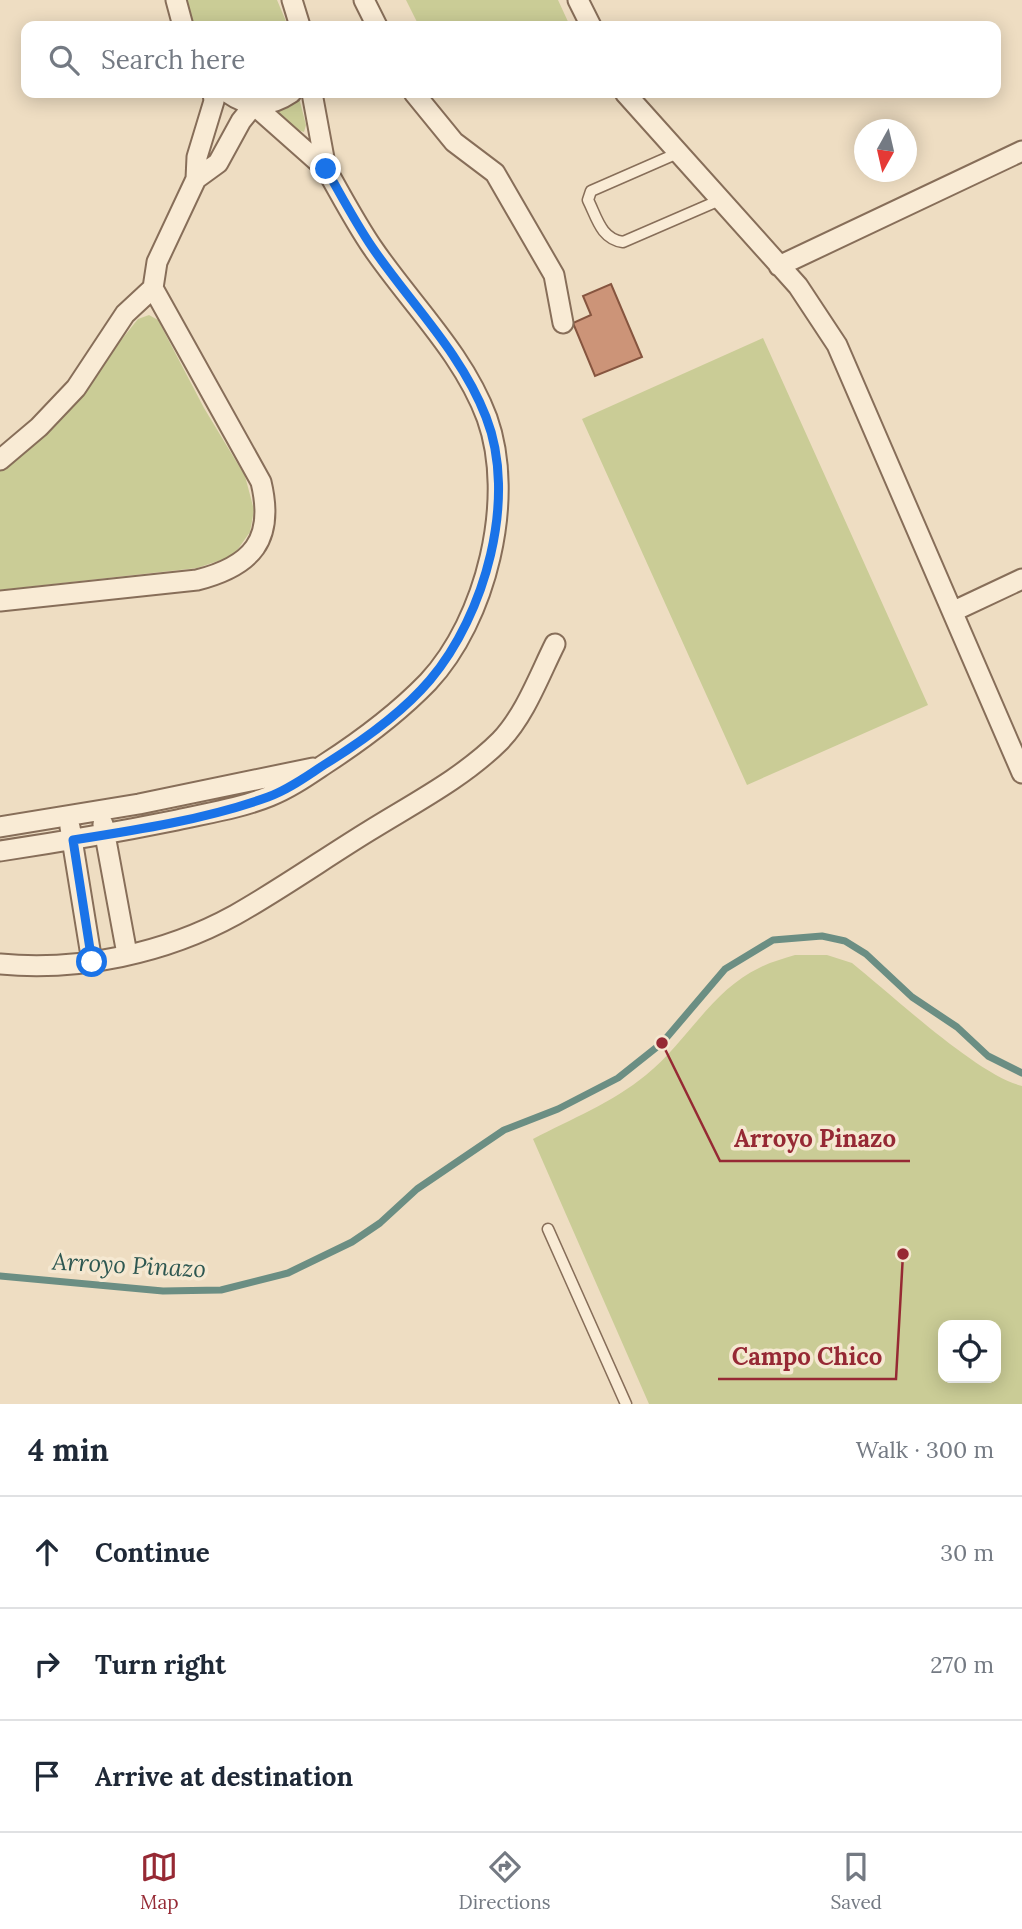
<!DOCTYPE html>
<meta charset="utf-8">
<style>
:root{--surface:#fff;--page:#f6f6f7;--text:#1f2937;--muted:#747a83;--line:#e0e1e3;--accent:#962934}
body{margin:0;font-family:Lora,serif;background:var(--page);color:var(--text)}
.controls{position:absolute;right:21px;bottom:21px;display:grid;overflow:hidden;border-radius:14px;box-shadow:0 4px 18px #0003}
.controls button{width:63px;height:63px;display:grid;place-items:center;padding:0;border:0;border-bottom:2px solid var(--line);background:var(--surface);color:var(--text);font:35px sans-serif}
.compass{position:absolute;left:854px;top:119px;width:63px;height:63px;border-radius:50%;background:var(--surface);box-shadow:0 4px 18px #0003;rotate:188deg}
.stop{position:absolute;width:21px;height:21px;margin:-16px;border:5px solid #1a73e8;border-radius:50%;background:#fff}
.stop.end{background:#1a73e8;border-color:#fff;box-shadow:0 2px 7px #0008}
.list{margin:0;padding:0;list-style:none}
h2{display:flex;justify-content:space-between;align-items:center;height:91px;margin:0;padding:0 28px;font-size:30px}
h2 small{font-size:23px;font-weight:400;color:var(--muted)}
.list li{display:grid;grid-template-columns:46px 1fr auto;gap:21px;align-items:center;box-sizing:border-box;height:112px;padding:0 28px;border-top:2px solid var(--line)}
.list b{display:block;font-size:26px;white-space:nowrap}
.list em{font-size:23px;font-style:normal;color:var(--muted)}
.icon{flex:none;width:38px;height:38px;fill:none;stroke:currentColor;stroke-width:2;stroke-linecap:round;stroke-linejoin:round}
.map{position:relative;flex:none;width:1022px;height:1404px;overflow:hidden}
.search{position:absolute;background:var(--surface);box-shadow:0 4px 18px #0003;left:21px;right:21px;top:21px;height:77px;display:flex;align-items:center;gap:18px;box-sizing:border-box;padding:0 24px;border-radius:14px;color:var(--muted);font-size:26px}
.sheet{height:427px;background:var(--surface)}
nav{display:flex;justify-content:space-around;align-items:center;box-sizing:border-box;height:98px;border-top:2px solid var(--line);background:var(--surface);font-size:19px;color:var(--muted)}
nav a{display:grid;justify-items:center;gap:4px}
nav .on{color:var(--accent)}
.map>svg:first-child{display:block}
.green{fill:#cacc96;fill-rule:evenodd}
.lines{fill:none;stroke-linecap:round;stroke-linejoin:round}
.stream{stroke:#6b8e83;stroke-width:7}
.building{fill:#cc9478;stroke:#86553f;stroke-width:2}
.service-casing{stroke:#876e59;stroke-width:13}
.minor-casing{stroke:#876e59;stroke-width:23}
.service{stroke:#f9ebd5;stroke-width:10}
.minor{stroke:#f9ebd5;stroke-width:19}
.route{stroke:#1a73e8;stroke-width:9}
.labels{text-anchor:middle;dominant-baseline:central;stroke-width:7;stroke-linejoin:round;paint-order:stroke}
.water-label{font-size:24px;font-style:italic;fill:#2d5751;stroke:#f5e8d1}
.leader{fill:none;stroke:#962934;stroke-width:2.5}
.callout-dot{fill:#962934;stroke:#f5e8d1;stroke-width:2.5}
.callout-label{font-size:24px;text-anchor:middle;font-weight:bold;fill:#962934;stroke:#f5e8d1;stroke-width:7;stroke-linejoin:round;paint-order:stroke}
</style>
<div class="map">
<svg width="1022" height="1404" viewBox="0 0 1022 1404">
<rect width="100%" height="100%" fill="#eeddc2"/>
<path class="green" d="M183 0H277L288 26H193Z
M406 0H558L570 26H419Z
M299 98 306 125 304 132 295 129 275 113 290 107Z
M149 315 158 320 204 408 245 476 254 510 250 532 233 556 197 568 0 590V471L55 423 138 319Z
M763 338 928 705 747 785 582 419Z
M795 955H827L852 963C891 994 977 1075 1022 1086V1404H649L533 1139C571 1119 612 1103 646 1075 686 1043 712 990 759 968 770 962 783 959 795 955ZM943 1325H996V1378H943Z"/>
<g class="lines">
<path class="stream" d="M0 1276 163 1291 221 1290 288 1273 352 1242 380 1223 417 1189 504 1130 558 1109 618 1078 662 1043 725 969 773 940 822 936 845 941 866 954 912 997 957 1027 988 1056 1022 1073"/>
</g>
<path class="building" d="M611 284 642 357 595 376 573 323 591 315 583 296Z"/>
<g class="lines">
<g class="service-casing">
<path id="service" d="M678 153 591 191 588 200C597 218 601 239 623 242L720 200
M548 1229 626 1404"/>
</g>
<g class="minor-casing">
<path id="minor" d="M176 0 183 26
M292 0 300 26
M364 0 377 26
M578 0 591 26
M213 93 214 101 197 157 196 179 218 163 241 121 254 105 326 169 312 93
M228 93C249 108 269 108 291 93
M414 93 454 142 495 173 554 275 563 323
M625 93 798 286 837 345 1022 773
M779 266 1022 151
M0 460 39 427 76 388 125 314 153 288 157 262 196 179
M0 601 197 580C252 566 275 540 261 482L153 288
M954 611 1022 579
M103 824 127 954
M0 827 139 804 313 768
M70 827 92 962
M0 851C60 842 118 832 177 820 208 813 241 808 270 796 290 788 307 776 325 764 362 740 397 714 428 682 486 620 516 499 487 418 463 353 410 303 372 247 355 222 341 195 326 169
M0 964C78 972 166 953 235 915 281 889 325 858 369 831 414 803 463 778 500 741 525 715 539 676 555 644"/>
</g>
<use href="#service" class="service"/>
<use href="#minor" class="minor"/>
</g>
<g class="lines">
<path class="route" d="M92 962 73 840C137 830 207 819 268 797 290 789 308 775 327 763 364 740 402 713 430 680 485 615 518 498 486 417 461 352 410 303 372 247 355 222 341 195 326 169"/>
</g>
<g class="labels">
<g class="water-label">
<text transform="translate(129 1265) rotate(3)">Arroyo Pinazo</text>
</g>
</g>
<path class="leader" d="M662 1043L720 1161H910M903 1254L896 1379H718"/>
<g class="callout-dot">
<circle cx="662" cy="1043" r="7"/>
<circle cx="903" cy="1254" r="7"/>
</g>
<g class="callout-label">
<text x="815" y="1147">Arroyo Pinazo</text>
<text x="807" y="1365">Campo Chico</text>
</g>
</svg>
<div class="controls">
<button><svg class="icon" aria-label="locate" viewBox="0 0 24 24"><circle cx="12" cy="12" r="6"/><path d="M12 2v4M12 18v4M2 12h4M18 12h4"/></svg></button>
</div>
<svg class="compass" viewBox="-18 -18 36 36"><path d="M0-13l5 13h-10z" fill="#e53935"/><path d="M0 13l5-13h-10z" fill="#747a83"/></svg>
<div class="stop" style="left:92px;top:962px"></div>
<div class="stop end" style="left:326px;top:169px"></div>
<div class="search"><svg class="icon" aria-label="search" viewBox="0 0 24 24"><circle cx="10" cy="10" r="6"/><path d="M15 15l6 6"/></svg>Search here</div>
</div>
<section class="sheet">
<h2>4 min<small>Walk · 300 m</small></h2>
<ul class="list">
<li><svg class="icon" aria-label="ahead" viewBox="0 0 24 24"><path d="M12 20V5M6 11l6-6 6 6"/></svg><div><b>Continue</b></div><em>30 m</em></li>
<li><svg class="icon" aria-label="right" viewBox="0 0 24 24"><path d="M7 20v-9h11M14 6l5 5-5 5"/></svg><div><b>Turn right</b></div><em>270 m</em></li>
<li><svg class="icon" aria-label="arrive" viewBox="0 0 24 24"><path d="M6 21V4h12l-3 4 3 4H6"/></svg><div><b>Arrive at destination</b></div></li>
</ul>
</section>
<nav>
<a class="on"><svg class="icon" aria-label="map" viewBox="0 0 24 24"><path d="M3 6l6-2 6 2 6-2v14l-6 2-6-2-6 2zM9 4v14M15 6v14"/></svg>Map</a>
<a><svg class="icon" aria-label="directions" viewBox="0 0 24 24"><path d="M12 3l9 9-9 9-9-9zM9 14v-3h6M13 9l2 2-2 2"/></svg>Directions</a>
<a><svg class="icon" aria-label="saved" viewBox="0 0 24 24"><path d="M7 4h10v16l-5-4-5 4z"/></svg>Saved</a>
</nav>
